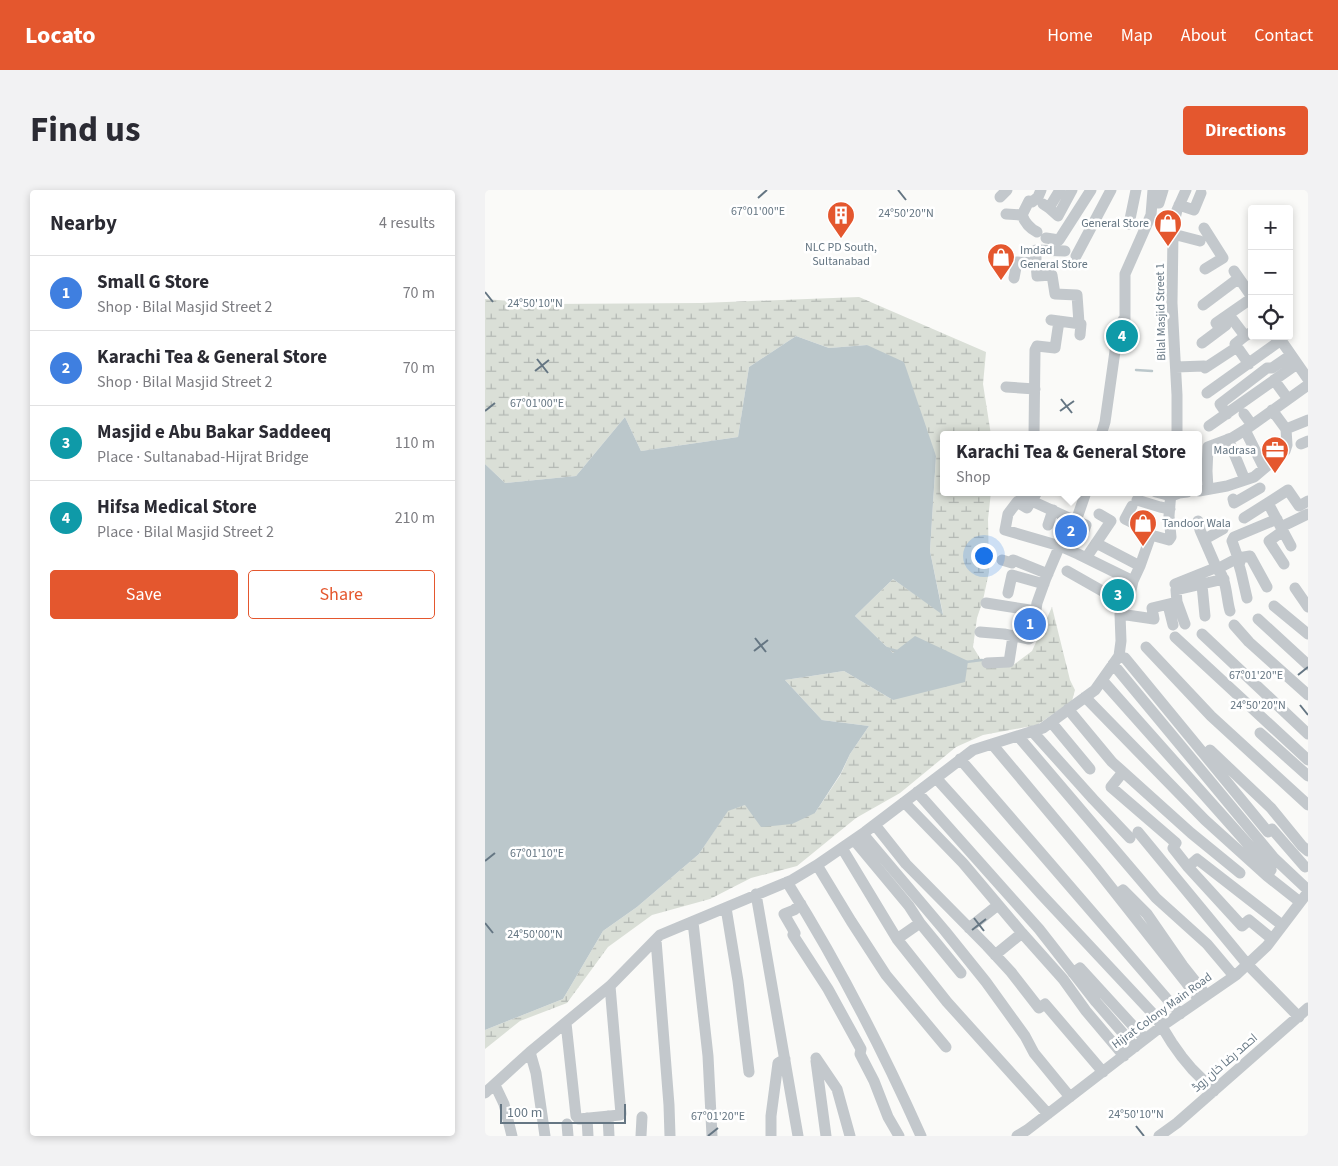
<!DOCTYPE html>
<meta charset="utf-8">
<style>
:root{--surface:#fff;--page:#f2f2f3;--text:#2b2b33;--muted:#7c7c81;--line:#e1e1e2;--accent:#e4572e}
body{margin:0;font-family:"Source Sans 3",Cairo,sans-serif;background:var(--page);color:var(--text)}
.controls{position:absolute;right:15px;top:15px;display:grid;overflow:hidden;border-radius:5px;box-shadow:0 2px 8px #0003}
.controls button{width:45px;height:45px;display:grid;place-items:center;padding:0;border:0;border-bottom:1px solid var(--line);background:var(--surface);color:var(--text);font:25px sans-serif}
.scale{position:absolute;left:15px;bottom:12px;width:126px;box-sizing:border-box;padding-left:5px;border:2px solid #657683;border-top:0;font-size:14px;line-height:18px;white-space:nowrap;color:#657683;-webkit-text-stroke:4px #fff;paint-order:stroke}
.you{position:absolute;left:498px;top:365px;width:18px;height:18px;margin:-12px;border:4px solid #fff;border-radius:50%;background:#1a73e8;box-shadow:0 0 0 8px #1a73e833}
.badge{display:grid;place-items:center;width:32px;height:32px;border-radius:50%;background:var(--accent);color:#fff;font-size:16px;font-weight:700}
.pin{position:absolute;translate:-50% -50%;border:2px solid #fff;box-shadow:0 1px 5px #0006}
.popup{position:absolute;left:455px;top:241px;width:262px;height:65px;box-sizing:border-box;display:grid;place-content:center;border-radius:5px;background:var(--surface);filter:drop-shadow(0 1px 4px #0005);font-size:16px;white-space:nowrap;color:var(--muted)}
.popup b{font-size:19px;color:var(--text)}
.popup::after{content:'';position:absolute;left:50%;top:100%;margin-left:-10px;border:10px solid transparent;border-top-color:var(--surface)}
.list{margin:0;padding:0;list-style:none}
h2{display:flex;justify-content:space-between;align-items:center;height:65px;margin:0;padding:0 20px;font-size:21px}
h2 small{font-size:16px;font-weight:400;color:var(--muted)}
.list li{display:grid;grid-template-columns:32px 1fr auto;gap:15px;align-items:center;box-sizing:border-box;height:75px;padding:0 20px;border-top:1px solid var(--line)}
.list b{display:block;font-size:19px;white-space:nowrap}
.list p{margin:0;font-size:16px;white-space:nowrap;color:var(--muted)}
.list em{font-size:16px;font-style:normal;color:var(--muted)}
.actions{display:flex;gap:10px;padding:15px 20px}
.actions a{flex:1;padding:11px 0;border:1px solid var(--accent);border-radius:5px;text-align:center;font-size:18px;color:var(--accent)}
.actions .main{background:var(--accent);color:#fff}
.icon{flex:none;width:28px;height:28px;fill:none;stroke:currentColor;stroke-width:2;stroke-linecap:round;stroke-linejoin:round}
.map{position:relative;flex:none;width:823px;height:946px;overflow:hidden;border-radius:5px}
header{display:flex;align-items:center;gap:30px;box-sizing:border-box;height:70px;padding:0 25px;background:var(--accent);color:#fff}
header strong{font-size:24px}
nav{display:flex;gap:28px;margin-inline-start:auto;font-size:18px}
.intro{display:flex;align-items:center;justify-content:space-between;box-sizing:border-box;height:120px;padding:0 30px}
h1{margin:0;font-size:35px}
.button{padding:12px 22px;border-radius:5px;background:var(--accent);color:#fff;font-size:18px;font-weight:700}
main{display:flex;gap:30px;padding:0 30px}
aside{flex:1;background:var(--surface);border-radius:5px;box-shadow:0 2px 8px #0003}
.map>svg:first-child{display:block}
.wetland{fill:url(#wetland-marsh)}
.water{fill:#bbc7cb}
.lines{fill:none;stroke-linecap:round;stroke-linejoin:round}
.stream{stroke:#bbc7cb;stroke-width:2.5}
.minor{stroke:#c3c8cc;stroke-width:11}
.ticks{fill:none;stroke:#657683;stroke-width:2}
.labels{text-anchor:middle;dominant-baseline:central;stroke-width:5;stroke-linejoin:round;paint-order:stroke}
.poi-label{font-size:12px;fill:#657683;stroke:#fff;text-anchor:end}
.street-label{font-size:12px;fill:#657683;stroke:#fff}
.ticks-label{font-size:12px;text-anchor:middle;fill:#657683;stroke:#fff;stroke-width:5;stroke-linejoin:round;paint-order:stroke}
</style>
<header>
<strong>Locato</strong>
<nav><a>Home</a><a>Map</a><a>About</a><a>Contact</a></nav>
</header>
<div class="intro"><h1>Find us</h1><a class="button">Directions</a></div>
<main>
<aside>
<h2>Nearby<small>4 results</small></h2>
<ul class="list">
<li><span class="badge" style="background:#3f7fe0">1</span><div><b>Small G Store</b><p>Shop · Bilal Masjid Street 2</p></div><em>70 m</em></li>
<li><span class="badge" style="background:#3f7fe0">2</span><div><b>Karachi Tea &amp; General Store</b><p>Shop · Bilal Masjid Street 2</p></div><em>70 m</em></li>
<li><span class="badge" style="background:#0f9aa8">3</span><div><b>Masjid e Abu Bakar Saddeeq</b><p>Place · Sultanabad-Hijrat Bridge</p></div><em>110 m</em></li>
<li><span class="badge" style="background:#0f9aa8">4</span><div><b>Hifsa Medical Store</b><p>Place · Bilal Masjid Street 2</p></div><em>210 m</em></li>
</ul>
<div class="actions"><a class="main">Save</a><a>Share</a></div>
</aside>
<div class="map">
<svg width="823" height="946" viewBox="0 0 823 946">
<defs>
<pattern id="wetland-marsh" width="20" height="14" patternUnits="userSpaceOnUse" patternTransform="scale(1.25)"><rect width="20" height="14" fill="#dadfd7"/><path d="M1 5h8M5 5V1M11 12h8M15 12V8" fill="none" stroke="#b4b9b4"/></pattern>
</defs>
<rect width="100%" height="100%" fill="#fafaf8"/>
<path class="wetland" d="M374 107 501 162 498 194 506 245H458V302H506L503 329 504 382 498 410 492 428 488 457 496 470 504 476H527L547 461 567 417 585 490 590 500 587 511 552 535 498 545 471 557 415 603 371 628 312 676 266 688 225 709 167 725 123 757 82 813 35 831 0 859V840L78 809 118 741 152 717 214 664 243 620 260 615 330 623 356 584 365 564 384 536 337 530 300 490 359 481 408 510V463L370 426 408 389 458 424 445 361 451 266 382 155 344 158 311 146 264 177 253 247 156 261 140 227 91 286 20 293 0 274V109L63 114 216 113Z"/>
<path class="water" d="M311 146 344 158 382 155 419 172 451 266 445 361 458 425 408 389 370 426 408 463 430 446 483 471 480 492 408 510 359 481 300 490 337 530 384 536 365 564 356 583 330 623 307 634 276 637 260 615 243 621 214 664 152 717 118 741 78 809 0 840V274L20 293 91 286 140 227 156 261 253 247 264 177Z"/>
<g class="lines">
<path class="stream" d="M651 180 667 181
M401 458 412 461
M481 472 497 470"/>
<path class="minor" d="M515 7 522 0
M667 13H674L678 0
M558 14 564 18 575 0
M694 15 709 20 716 3
M564 18 573 26 587 0
M521 24 537 25 544 11 547 12 553 7 556 0
M537 25C540 33 544 38 552 42
M644 34 651 0
M719 38 738 68 720 79
M688 44 715 51
M561 48 574 50 606 0
M591 66 626 0
M551 73 552 86 567 85 570 104 592 105 594 133
M749 81 767 107
M529 88 532 72 551 73V60L580 61
M718 115 754 88
M566 130 596 134 595 145
M748 130 760 146 767 142
M735 139 731 133 767 108
M760 146 750 154 764 174
M793 146 823 189
M717 153 741 135
M691 177 719 176
M720 178 752 157
M789 190 803 209
M521 197 550 199
M722 203 796 150
M742 224 735 214 782 178H787L806 165
M759 224 767 235
M724 236 812 174
M801 239 823 230
M549 245 550 160 552 156 570 158 574 131
M616 245 620 232 632 147 638 130 640 129V84L666 25 668 0
M692 245V205L687 113 688 44 689 33 692 20 701 0
M743 249 760 290
M816 254 823 251
M779 278 760 240 823 195
M723 299 722 281 723 257 747 248 760 240
M714 301 742 296 769 287 800 261 802 255 801 239 787 220
M538 302 536 306 586 329
M552 302 542 318 532 312 523 324 520 340 575 356 593 364 648 391
M671 302 686 306 694 303 702 302
M748 309 749 313 775 298
M652 310 675 317 685 319
M783 313 806 356
M647 316 640 329 665 341 666 345
M759 328 803 300 814 316 823 311
M591 331 601 335 598 343
M713 331 715 340 732 379 753 368 765 366 782 397
M563 335 568 320
M796 337 823 324
M798 341 784 351 799 374
M720 349 738 339
M611 353 655 376
M601 368 626 331 614 324
M753 368 747 351 749 347 792 329
M756 368 754 375 756 382 762 408
M517 370 527 373 528 370 531 371 563 384
M582 381 619 402 631 417 637 420
M690 394 730 378C742 384 741 408 745 421
M717 395 720 426
M810 398 823 417
M523 403 527 385 559 394
M501 413 551 421
M683 415 688 435
M789 416 823 444
M635 424 669 429 667 418 692 412
M773 429 823 475
M700 434 692 412 691 400 739 389
M749 435 764 452 823 505
M495 442 519 444 544 449 547 447 552 413 561 388 586 329 591 331 601 302
M717 444 823 544
M690 447 823 570
M661 457 726 526 823 615
M640 468 783 642 787 639 820 677
M502 473 524 472 528 446
M628 474 789 668 823 700
M617 490 786 680 782 686
M600 507 720 630 782 686 815 712
M583 519 627 572 706 643 755 683
M566 532 605 579
M547 541 608 609 645 648
M775 543 823 586
M533 546 671 708 722 754 749 786
M507 554 610 677 700 791 714 810
M725 560 786 618 817 656 823 661
M475 569 695 824
M638 582 626 597 691 653 688 658 703 677 757 736 764 730 787 749
M451 588 556 704 671 827 687 853 697 867 707 879 729 901
M432 602 554 739 611 812 650 857
M419 612 478 673 537 743 578 789 601 821 639 866
M390 635 421 674 502 756 526 782 554 818 560 814 618 882
M653 642 762 774 814 827
M378 644 460 741 501 792 540 846 549 863 585 907
M369 650 424 716 435 733 476 783
M357 658 412 749 462 812 563 924
M332 675 366 731 401 785 461 857
M703 677 712 669 797 735
M302 692C353 773 397 859 436 946
M271 704 313 946
M632 704 638 700 662 724 698 776 721 805
M316 714 309 720 299 724 310 743 308 745 343 799 376 859 375 864 389 891 403 927 414 946
M241 718 253 791 264 882
M208 732 223 866 227 946
M484 738 513 715
M412 749 435 733
M171 750 184 915 185 946
M510 765 537 743
M588 783 595 778 660 849
M81 833 91 926 94 929 135 925 136 924 125 796
M45 862 51 883 60 946
M331 868 352 899 365 946
M331 871 341 946
M10 895 19 914 27 946
M0 903 45 862 125 796 175 745 307 690 332 675 380 642 488 560 558 538 610 500 634 466 636 451 635 424 644 409 648 391 655 376 666 345 684 350 686 347 684 326 686 302
M123 926 124 946
M102 928 103 946
M82 934 83 946
M156 946 157 927
M286 946V926L293 873 300 869
M532 946 542 940 677 836 751 785 782 756 823 702
M674 946 692 933 823 818"/>
</g>
<path class="ticks" d="M413 0 421 10M273 8 282 0M0 102 8 112M52 169 63 183M50 181 64 170M576 209 587 223M0 221 10 213M575 221 589 211M270 448 281 462M269 461 283 450M813 485 823 477M815 515 823 525M0 671 10 663M489 728 499 741M0 733 8 743M487 740 501 729M651 936 659 946M223 946 233 938"/>
<defs>
<g id="building-pin" transform="scale(1.4375)"><path d="M0 17L-7.5 6A9.5 9.5 0 1 1 7.5 6Z" fill="#e4572e" stroke="#fff"/><path d="M-4-6H4V6H1V3H-1V6H-4ZM-2.5-4.3h1.7v1.8h-1.7ZM.8-4.3h1.7v1.8H.8ZM-2.5-1h1.7V.8h-1.7ZM.8-1h1.7V.8H.8Z" fill="#fff"/></g>
<g id="shop-pin" transform="scale(1.4375)"><path d="M0 17L-7.5 6A9.5 9.5 0 1 1 7.5 6Z" fill="#e4572e" stroke="#fff"/><path d="M-5-2.5h2.3a2.7 3.5 0 0 1 5.4 0H5L5.5 6h-11ZM-1.5-2.5h3a1.5 2.3 0 0 0-3 0Z" fill="#fff"/></g>
<g id="office-pin" transform="scale(1.4375)"><path d="M0 17L-7.5 6A9.5 9.5 0 1 1 7.5 6Z" fill="#e4572e" stroke="#fff"/><path d="M-6-3h4V-5.5h4V-3h4V5H-6ZM-1-4.5V-3h2v-1.5ZM-6 0V1H6V0Z" fill="#fff"/></g>
</defs>
<g fill-rule="evenodd">
<use href="#building-pin" x="356" y="25"/>
<use href="#shop-pin" x="683" y="33"/>
<use href="#shop-pin" x="516" y="67"/>
<use href="#office-pin" x="790" y="260"/>
<use href="#shop-pin" x="658" y="333"/>
</g>
<g class="labels">
<g class="poi-label">
<text x="664" y="33">General Store</text>
<text x="356" y="57" text-anchor="middle">NLC PD South,<tspan x="356" dy="14">Sultanabad</tspan></text>
<text x="535" y="60" text-anchor="start">Imdad<tspan x="535" dy="14">General Store</tspan></text>
<text x="771" y="260">Madrasa</text>
<text x="677" y="333" text-anchor="start">Tandoor Wala</text>
</g>
<g class="street-label">
<text transform="translate(676 122) rotate(-91)">Bilal Masjid Street 1</text>
<text transform="translate(677 821) rotate(-36)">Hijrat Colony Main Road</text>
<text transform="translate(740 873) rotate(-41)">احمد رضا خان روڈ</text>
</g>
</g>
<g class="ticks-label">
<text x="273" y="25">67°01'00"E</text>
<text x="421" y="27">24°50'20"N</text>
<text x="50" y="117">24°50'10"N</text>
<text x="52" y="217">67°01'00"E</text>
<text x="771" y="489">67°01'20"E</text>
<text x="773" y="519">24°50'20"N</text>
<text x="52" y="667">67°01'10"E</text>
<text x="50" y="748">24°50'00"N</text>
<text x="651" y="928">24°50'10"N</text>
<text x="233" y="930">67°01'20"E</text>
</g>
</svg>
<div class="controls">
<button>+</button>
<button>−</button>
<button><svg class="icon" aria-label="locate" viewBox="0 0 24 24"><circle cx="12" cy="12" r="6"/><path d="M12 2v4M12 18v4M2 12h4M18 12h4"/></svg></button>
</div>
<div class="scale">100 m</div>
<div class="you"></div>
<div class="pin badge" style="left:545px;top:434px;background:#3f7fe0">1</div>
<div class="pin badge" style="left:586px;top:341px;background:#3f7fe0">2</div>
<div class="popup"><b>Karachi Tea &amp; General Store</b>Shop</div>
<div class="pin badge" style="left:633px;top:405px;background:#0f9aa8">3</div>
<div class="pin badge" style="left:637px;top:146px;background:#0f9aa8">4</div>
</div>
</main>
